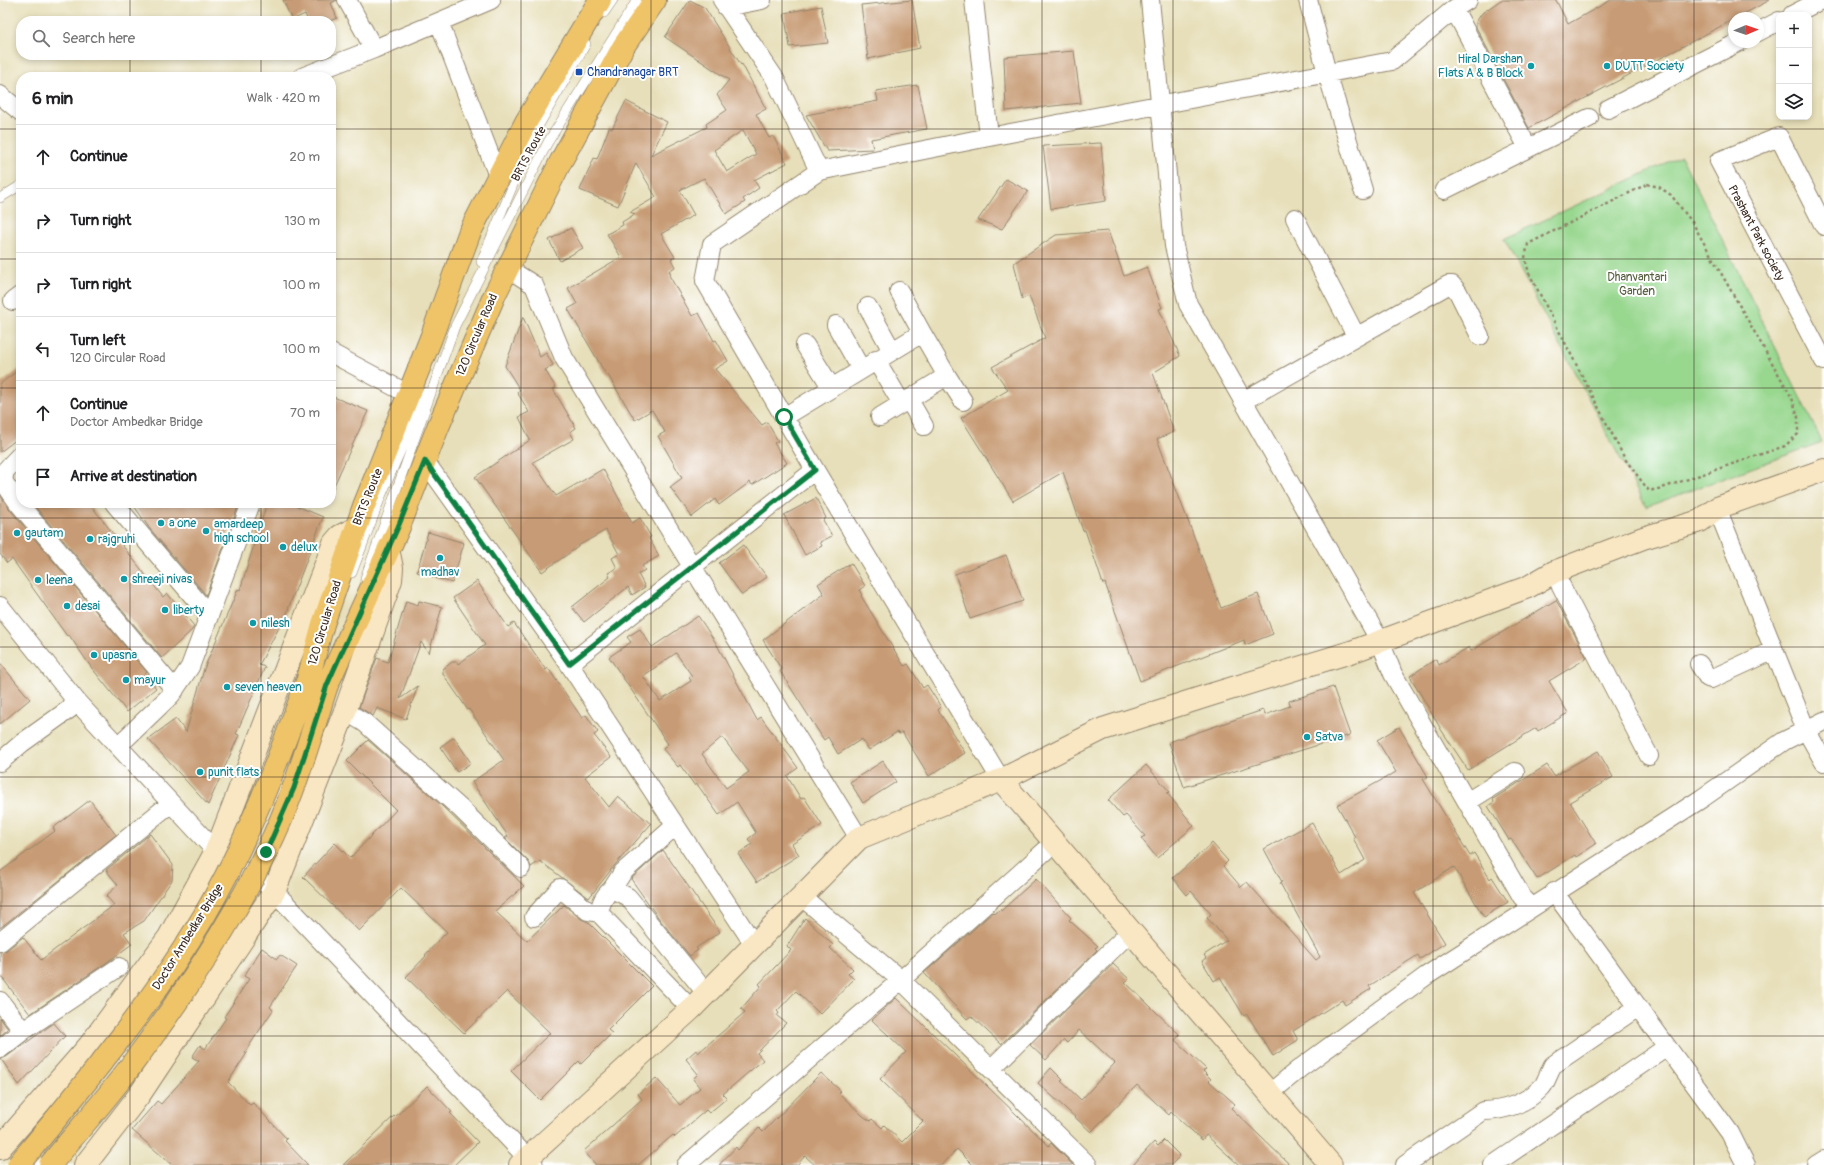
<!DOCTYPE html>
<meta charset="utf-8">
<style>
:root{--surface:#fff;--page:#f6f6f6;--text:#202124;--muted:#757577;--line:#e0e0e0}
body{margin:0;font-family:Pangolin,sans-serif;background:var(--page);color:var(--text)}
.controls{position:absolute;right:12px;top:12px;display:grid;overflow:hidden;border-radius:8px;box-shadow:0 2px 6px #0003}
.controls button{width:36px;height:36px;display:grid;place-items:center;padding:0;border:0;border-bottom:1px solid var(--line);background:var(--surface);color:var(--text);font:20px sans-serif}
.compass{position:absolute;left:1728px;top:12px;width:36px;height:36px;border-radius:50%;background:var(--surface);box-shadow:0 2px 6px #0003;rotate:88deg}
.stop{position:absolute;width:12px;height:12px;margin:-9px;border:3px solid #0b8043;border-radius:50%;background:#fff}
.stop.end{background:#0b8043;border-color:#fff;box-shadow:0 1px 4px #0008}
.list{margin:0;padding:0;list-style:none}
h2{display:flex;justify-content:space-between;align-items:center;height:52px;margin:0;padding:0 16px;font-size:17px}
h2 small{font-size:13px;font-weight:400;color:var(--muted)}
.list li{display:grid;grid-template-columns:26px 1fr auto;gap:12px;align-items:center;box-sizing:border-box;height:64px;padding:0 16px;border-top:1px solid var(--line)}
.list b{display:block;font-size:15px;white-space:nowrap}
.list p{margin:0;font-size:13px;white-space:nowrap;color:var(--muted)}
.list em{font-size:13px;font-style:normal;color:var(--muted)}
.icon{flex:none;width:22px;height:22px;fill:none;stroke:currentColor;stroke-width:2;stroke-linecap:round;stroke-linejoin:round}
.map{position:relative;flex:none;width:1824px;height:1165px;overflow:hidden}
.search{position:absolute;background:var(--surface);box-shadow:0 2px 6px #0003;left:16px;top:16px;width:320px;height:44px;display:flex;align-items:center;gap:10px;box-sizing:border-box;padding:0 14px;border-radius:16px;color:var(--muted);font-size:15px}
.panel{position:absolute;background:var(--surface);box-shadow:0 2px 6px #0003;left:16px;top:72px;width:320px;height:436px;border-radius:16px}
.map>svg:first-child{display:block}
.green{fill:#97d78e;stroke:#698056}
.building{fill:#c79b75;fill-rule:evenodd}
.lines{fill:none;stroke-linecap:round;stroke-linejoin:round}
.lane-casing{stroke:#91846c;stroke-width:10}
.street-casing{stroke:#91846c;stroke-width:20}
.secondary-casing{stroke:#91846c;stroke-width:24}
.primary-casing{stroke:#91846c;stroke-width:24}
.path{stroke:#91846c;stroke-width:2.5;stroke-dasharray:3 3;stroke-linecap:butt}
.lane{stroke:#fff;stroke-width:9}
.street{stroke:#fff;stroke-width:18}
.secondary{stroke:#f9e7c3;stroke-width:22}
.primary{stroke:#efc469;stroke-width:22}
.primary-bridge-casing{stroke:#91846c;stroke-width:24;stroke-linecap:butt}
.primary-bridge{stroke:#efc469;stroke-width:22}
.route{stroke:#0b8043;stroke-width:5}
.grid{fill:none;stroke:#3b2a1e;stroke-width:1;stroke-opacity:0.55}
.culture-dot{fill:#0f9aa8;stroke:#fff;stroke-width:1.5}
.transit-dot{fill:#1a4fb4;stroke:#fff;stroke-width:1.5}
.labels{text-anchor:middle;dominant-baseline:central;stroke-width:4;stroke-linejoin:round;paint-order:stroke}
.culture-label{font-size:12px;fill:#0d838f;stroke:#fff;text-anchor:start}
.transit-label{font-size:12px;fill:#164399;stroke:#fff;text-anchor:start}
.street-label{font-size:12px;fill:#3b2a1e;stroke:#fff}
.park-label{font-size:12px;fill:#575e40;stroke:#fff}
</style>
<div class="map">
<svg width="1824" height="1165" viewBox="0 0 1824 1165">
<rect width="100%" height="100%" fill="#fff"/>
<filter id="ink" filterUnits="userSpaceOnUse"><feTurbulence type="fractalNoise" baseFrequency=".025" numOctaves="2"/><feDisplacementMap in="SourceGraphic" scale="8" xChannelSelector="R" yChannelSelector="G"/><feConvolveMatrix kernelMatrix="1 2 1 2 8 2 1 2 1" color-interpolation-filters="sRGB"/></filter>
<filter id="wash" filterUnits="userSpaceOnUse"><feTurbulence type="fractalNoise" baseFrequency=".012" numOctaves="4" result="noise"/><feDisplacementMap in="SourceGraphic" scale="16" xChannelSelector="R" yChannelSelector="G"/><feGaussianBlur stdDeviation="0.9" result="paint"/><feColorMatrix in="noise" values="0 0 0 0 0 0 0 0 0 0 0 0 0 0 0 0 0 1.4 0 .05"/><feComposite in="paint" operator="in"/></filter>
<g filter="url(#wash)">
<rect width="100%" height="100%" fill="#e7dfb9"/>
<path class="green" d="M1681 156 1822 442 1646 507 1504 239Z"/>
<g id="blocks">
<path class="building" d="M283 0H337L331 3 337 18 330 21H308L305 14 292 20Z
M690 0 705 8 741 65 742 64 766 109 756 114 769 138 773 136 787 163 754 180 759 188 743 199 745 202 726 214 704 178 680 190 694 215 661 234 675 257 671 259 675 267 669 271 671 274 669 275 692 316 699 313 714 341 716 340 728 361 715 369 762 425 767 422 778 441 774 443 787 463 752 485 750 482 719 505 715 499 692 517 670 487 682 478 658 436 665 432 652 410 635 420 608 375 607 376 568 309 577 304 568 288 621 257 607 234 623 225 622 222 635 214 630 212 656 197 636 163 618 206 580 190 594 158 597 159 609 128 612 129 626 101 667 122 651 155 707 127 706 124 727 110 717 95 729 80 665 37ZM743 130 756 154 727 172 714 150Z
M912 0 920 48 868 59 861 5Z
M1501 0H1556L1568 24 1611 0H1770L1529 128 1476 27V22L1482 13Z
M821 6 828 43 790 47 784 13Z
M1074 51 1081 103 1006 111 1004 57Z
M918 85 927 129 871 139 873 149 827 151 806 115 878 101 876 91Z
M1101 143 1106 201 1051 209 1043 146Z
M1006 179 1028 191 1002 229 978 220Z
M571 228 583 248 560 261 549 240Z
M1108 231 1124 276 1147 267 1162 308 1159 309 1180 356 1153 373 1174 432 1157 439 1221 608 1258 594 1273 634 1245 645 1244 640 1140 681 1105 583 1103 584 1085 530 1083 531 1063 472 1013 501 961 418 1008 390 992 367 1045 338 1029 296 1022 299 1014 263 1056 235Z
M523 317 540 357 546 353 553 365 545 370 556 388 553 389 576 428 570 432 574 439 533 462 556 496 603 469 632 523 640 518 651 537 649 538 659 556 642 566 645 570 638 574 645 587 632 595 628 587 584 622 572 607 610 577 608 573 617 568 612 558 619 554 606 530 578 546V547L542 572 475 477 530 440 519 417 529 412 517 392 520 390 505 366Z
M21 368V436L0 452V384Z
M331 396 368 411 331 492Z
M0 495 11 511 147 672 145 674 156 688 127 712 91 667 69 635 67 636 12 559 7 563 0 554Z
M816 498 826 518 823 520 832 536 820 542 822 546 805 555 784 515Z
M32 503H89L163 597 167 593 194 626 192 630 162 658Z
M132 503H234L238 507 206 595 150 529Z
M267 503H290L323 517 288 609H289L259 665 265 667 236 734 239 735 208 805 148 739 176 719 186 732 204 669 238 589 240 590Z
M428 532 464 543 452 583 417 572Z
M743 545 767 577 742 595 719 563Z
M1006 555 1023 601 970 619 955 574Z
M851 563 865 586 859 590 862 595 861 596 904 666 908 664 923 688 927 685 941 707 938 710 965 753 929 776 902 732 899 734 897 732 869 750 862 739 838 754 828 737 824 740 780 671 782 670 763 640 824 594 818 584Z
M477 581 508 627 514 623 546 670 548 668 582 718 586 715 598 732 594 735 611 757 585 777 609 807 618 796 651 824 614 866 589 898 540 861 531 867 528 861 505 838 508 836 472 782 504 760 469 709 468 710 443 674V669L452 662H457L458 664 485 645 453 598Z
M1556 600 1587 658 1549 681 1568 713 1538 731 1536 728 1468 770 1442 731 1410 676 1436 659 1439 665 1469 647 1471 651Z
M406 601 418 605 419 601 442 607 429 653 421 642 400 699 418 686 406 719 377 708 373 716 359 707 377 658 388 662Z
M698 616 716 643 757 720 761 717 798 768 787 776 801 799 804 797 822 825 792 844 799 855 757 882 738 854 752 844 748 839 756 833 737 802 719 815 697 784 695 786 680 765 678 767 663 749 668 744 609 657 631 642 627 637 640 629 652 647ZM676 653 692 676 689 677 691 681 660 701 643 676ZM722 737 749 772 726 788 702 754Z
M0 663 30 699 0 724Z
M1333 687 1350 735 1184 787 1169 742 1263 710 1265 715 1290 706 1289 701Z
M1399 727 1428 777 1423 779 1470 856 1474 853 1490 879 1492 877 1508 902 1484 917 1454 867 1414 893 1445 943 1420 959 1418 955 1369 986 1371 989 1345 1005 1342 1000 1293 1031 1298 1040 1273 1056 1247 1014 1244 1016 1220 977 1214 981 1202 961 1206 958 1204 955 1227 940 1207 918 1211 914 1191 891 1187 895 1173 878 1212 843 1228 861 1223 866 1241 887 1247 882 1316 960 1320 957 1280 883 1282 882 1264 849 1312 823 1341 875 1365 860 1353 838 1355 837 1337 805 1396 772 1377 740Z
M454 737 471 763 457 772 440 747Z
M368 740 443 807 524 886 495 911 527 941 564 905 581 919 588 922 652 986 608 1030 612 1033 581 1064 579 1061 540 1100 511 1071 550 1033 507 991 464 1033 406 977 426 956 425 955 447 932 401 888 359 931 303 877 335 843 350 858 396 810 347 761Z
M1598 751 1613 777 1570 802 1596 844 1576 857 1575 855 1537 879 1511 839 1509 840 1488 806 1494 802 1493 799 1547 765 1554 776Z
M883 761 896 782 863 803 850 782Z
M1146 765 1170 792 1167 793 1194 826 1157 858 1141 838 1145 836 1126 815 1123 817 1108 800Z
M90 800 116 835 0 928V872L55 831 53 828Z
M150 834 173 865 172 880 144 921 124 933 132 944 106 963 30 1014 0 975V952L7 950 23 937 41 960 114 905 106 896 118 885 106 870Z
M663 850 720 932 696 948 698 950 690 956 660 920 631 879Z
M1036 879 1071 918 1069 920 1098 946 1095 948 1097 950 1001 1044 971 1016 967 1019 924 973 993 912 995 914 1000 909 1001 911Z
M805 918 833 945 830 948 853 969 848 974 854 979 820 1014 796 991 777 1011 779 1013 777 1016 786 1023 757 1053 763 1060 723 1094 727 1098 709 1113 706 1110 675 1137 673 1135 638 1165H596L584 1151 642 1099 638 1094 656 1078 680 1105 700 1088 693 1079 698 1074 686 1059 696 1050 698 1053 745 1012 741 1009 761 986 759 984 791 950 787 946Z
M262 948 277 959 280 955 297 966 270 1007 273 1010 245 1052 247 1053 228 1082 250 1105 253 1103 287 1139 285 1141 308 1165H172L132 1130 157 1101 161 1104 199 1061 192 1057 200 1045 205 1049 226 1018 224 1017 249 979 244 976Z
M1113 964 1129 979 1125 982 1180 1035 1175 1040 1206 1069 1203 1071 1211 1079 1209 1081 1235 1104 1231 1108 1290 1165H1239L1206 1135 1202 1140 1171 1112 1169 1115 1137 1085 1091 1132 1038 1083 1051 1068 1063 1080 1061 1081 1081 1100 1115 1063 1079 1030 1067 1043 1064 1040 1046 1060 1030 1045Z
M896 998 1049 1146 1051 1143 1073 1165H973L957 1149 942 1165H815L805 1156 797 1165H719L736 1147 738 1150 759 1128 763 1132 821 1073 841 1091 839 1093 862 1115 870 1121 872 1119 882 1128 884 1125 902 1142 923 1121 880 1079 906 1052 872 1020Z
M0 1018 8 1029 0 1036Z
M54 1023 65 1036 19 1085 1 1059 6 1057Z
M427 1086 452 1112 450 1113 478 1142 454 1165H343L394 1116 395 1117Z
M1164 1140 1180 1156 1171 1165H1133L1154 1142 1158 1146Z"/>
</g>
</g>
<g filter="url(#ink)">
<use href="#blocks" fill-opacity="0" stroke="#91846c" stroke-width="1"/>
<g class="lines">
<g class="lane-casing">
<path id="lane" d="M604 13 613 0
M0 198 21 185
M481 262 535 132 586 44
M352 573 382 494 426 392
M365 578 455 326 548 142 637 0"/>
</g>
<g class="street-casing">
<path id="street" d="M347 0 374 49 491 0
M722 0 774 77 819 171
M974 0 989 137
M1150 0 1174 246 1188 304 1380 641 1393 674 1522 897 1532 907
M1308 0 1327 73 1363 190
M726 7 762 0
M1454 9 1528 148
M1792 15 1821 0
M439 22 498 176
M1758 32 1779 21
M302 77 374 49
M0 95 21 112
M1608 109 1739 42
M1444 190 1589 118
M1295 218 1356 336
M1824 226 1779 137 1719 161 1824 361
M507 268 534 285 564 358 859 838
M899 291 922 333
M13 301 21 295
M868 307 892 351
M836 325 861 369
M805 345 831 387
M331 353 408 394
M876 360 902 404
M947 376 963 401
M909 400 924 426
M1243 401 1448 285H1452L1458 292 1480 336
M784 417 922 333 947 376 880 417
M21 454 5 471 3 481 19 504 175 690
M425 461 569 664 755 946
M114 503 209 615
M1717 508 1806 730 1824 762
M1554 572 1649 756
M0 606 78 703 224 860 269 886 534 1165
M569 664 815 470
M1699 664 1708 678 1711 679 1774 650
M345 711 365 723 461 809 521 868
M118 746 171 695 190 667 251 503
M0 762 22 743 78 703
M1001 780 815 470 705 281 712 244 819 171 989 137 1392 61 1454 9 1468 0
M1467 802 1515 772
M612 889 623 872 675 826
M1554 892 1730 1133 1746 1165
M802 897 901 980 1088 1165
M534 917 560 888 588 911 599 913
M0 942 171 803
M0 1001 23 1031 0 1049
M691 1009 599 913C601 902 604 896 612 889L628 897 707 994
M23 1031 119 967
M991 1069 1131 931
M1270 1093 1299 1069 1426 976 1701 799 1784 741 1824 721
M686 1165 901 980 1055 842
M1405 1165 1483 1111C1504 1111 1527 1103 1542 1087 1545 1085 1550 1070 1553 1065L1638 1007
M1493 1165 1667 1047
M1816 1165 1824 1160"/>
</g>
<g class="secondary-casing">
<path id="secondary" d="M0 1148 89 1046 169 937 216 851 334 543 340 536 356 528
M85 1165 140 1094 274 892 345 711 391 580 392 568 388 549
M520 1165 691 1009 859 838 1001 780
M1331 1165 1001 780 1103 729 1210 695 1351 652 1528 587 1554 572 1643 538 1700 521 1717 508 1824 470"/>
</g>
<g class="primary-casing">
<path id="primary" d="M308 679 323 624 364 506 431 338 469 234 526 122 600 0
M327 685 399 527 438 427 495 294 561 161 623 47 655 0"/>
</g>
<path class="path" d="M1647 184 1659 187 1671 195 1692 222 1792 398 1798 417V434L1785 446 1662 488 1649 491 1625 459 1529 273 1525 258 1528 244Z"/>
<use href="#lane" class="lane"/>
<use href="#street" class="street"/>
<use href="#secondary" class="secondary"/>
<use href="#primary" class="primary"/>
<g class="primary-bridge-casing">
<path id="primary-bridge" d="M18 1165C84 1085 151 1005 204 916 248 841 278 760 308 679
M50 1165C75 1134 102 1104 127 1071 179 1002 228 930 266 852 293 799 309 741 327 685"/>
</g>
<use href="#primary-bridge" class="primary-bridge"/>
</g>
</g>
<g class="lines" filter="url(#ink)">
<path class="route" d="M266 852 294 788 327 685 398 527 425 461 569 664 815 470 784 417"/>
</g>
<path class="grid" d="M130 0V21M261 0V21M391 0V1165M521 0V1165M651 0V1165M782 0V1165M912 0V1165M1042 0V1165M1173 0V1165M1303 0V1165M1433 0V1165M1563 0V1165M1694 0V1165M130 55V77M261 55V77M0 129H21M331 129H1824M0 259H21M331 259H1824M0 388H21M331 388H1824M130 503V1165M261 503V1165M0 518H1824M0 647H1824M0 777H1824M0 906H1824M0 1036H1824"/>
<g class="culture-dot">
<circle cx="1531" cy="66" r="4"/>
<circle cx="1607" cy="66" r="4"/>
<circle cx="161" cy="523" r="4"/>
<circle cx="206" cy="531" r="4"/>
<circle cx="17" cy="533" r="4"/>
<circle cx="90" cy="539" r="4"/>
<circle cx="283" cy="547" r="4"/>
<circle cx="440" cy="558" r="4"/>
<circle cx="124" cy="579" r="4"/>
<circle cx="38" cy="580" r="4"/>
<circle cx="67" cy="606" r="4"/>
<circle cx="165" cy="610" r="4"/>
<circle cx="253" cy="623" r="4"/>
<circle cx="94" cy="655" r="4"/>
<circle cx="126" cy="680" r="4"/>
<circle cx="227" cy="687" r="4"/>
<circle cx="1307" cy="737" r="4"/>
<circle cx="200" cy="772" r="4"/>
</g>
<rect class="transit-dot" x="575" y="68" width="8" height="8" rx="2"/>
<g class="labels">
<g class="culture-label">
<text x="1523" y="59" text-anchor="end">Hiral Darshan<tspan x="1523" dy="14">Flats A &amp; B Block</tspan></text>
<text x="1615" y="66">DUTT Society</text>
<text x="169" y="523">a one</text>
<text x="214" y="524">amardeep<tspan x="214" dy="14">high school</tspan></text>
<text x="25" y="533">gautam</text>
<text x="98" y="539">rajgruhi</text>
<text x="291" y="547">delux</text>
<text x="440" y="572" text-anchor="middle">madhav</text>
<text x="132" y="579">shreeji nivas</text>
<text x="46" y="580">leena</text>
<text x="75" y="606">desai</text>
<text x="173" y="610">liberty</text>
<text x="261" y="623">nilesh</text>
<text x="102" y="655">upasna</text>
<text x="134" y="680">mayur</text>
<text x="235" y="687">seven heaven</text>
<text x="1315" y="737">Satva</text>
<text x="208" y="772">punit flats</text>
</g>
<g class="transit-label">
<text x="587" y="72">Chandranagar BRT</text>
</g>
<g class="street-label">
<text transform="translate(529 154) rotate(-62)">BRTS Route</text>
<text transform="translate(1756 233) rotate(62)">Prashant Park society</text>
<text transform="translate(477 335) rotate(-67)">120 Circular Road</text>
<text transform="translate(368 497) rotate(-68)">BRTS Route</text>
<text transform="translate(325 623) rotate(-73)">120 Circular Road</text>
<text transform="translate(188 937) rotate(-58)">Doctor Ambedkar Bridge</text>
</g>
<g class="park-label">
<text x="1637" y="277">Dhanvantari<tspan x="1637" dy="14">Garden</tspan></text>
</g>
</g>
</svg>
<div class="controls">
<button>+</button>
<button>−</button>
<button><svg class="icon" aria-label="layers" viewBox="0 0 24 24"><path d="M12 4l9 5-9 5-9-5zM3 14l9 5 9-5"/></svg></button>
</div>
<svg class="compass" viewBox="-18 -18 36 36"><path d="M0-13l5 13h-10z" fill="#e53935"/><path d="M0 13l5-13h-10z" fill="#757577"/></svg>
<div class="stop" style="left:784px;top:417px"></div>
<div class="stop end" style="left:266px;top:852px"></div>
<div class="search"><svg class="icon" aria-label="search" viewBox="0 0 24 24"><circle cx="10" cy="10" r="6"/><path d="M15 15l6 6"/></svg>Search here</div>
<section class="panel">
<h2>6 min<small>Walk · 420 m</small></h2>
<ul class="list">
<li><svg class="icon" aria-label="ahead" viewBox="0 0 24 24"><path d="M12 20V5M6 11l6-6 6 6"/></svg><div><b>Continue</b></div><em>20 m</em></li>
<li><svg class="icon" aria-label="right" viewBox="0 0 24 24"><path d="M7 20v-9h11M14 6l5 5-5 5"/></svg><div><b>Turn right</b></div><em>130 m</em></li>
<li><svg class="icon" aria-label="right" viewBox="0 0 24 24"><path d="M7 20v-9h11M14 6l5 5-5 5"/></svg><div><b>Turn right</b></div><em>100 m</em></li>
<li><svg class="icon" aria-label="left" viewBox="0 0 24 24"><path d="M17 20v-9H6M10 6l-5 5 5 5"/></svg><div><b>Turn left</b><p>120 Circular Road</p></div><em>100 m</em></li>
<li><svg class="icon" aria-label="ahead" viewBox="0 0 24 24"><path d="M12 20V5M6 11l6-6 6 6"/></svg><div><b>Continue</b><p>Doctor Ambedkar Bridge</p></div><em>70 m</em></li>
<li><svg class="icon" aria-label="arrive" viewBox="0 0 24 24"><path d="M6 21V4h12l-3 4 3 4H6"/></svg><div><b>Arrive at destination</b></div></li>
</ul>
</section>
</div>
